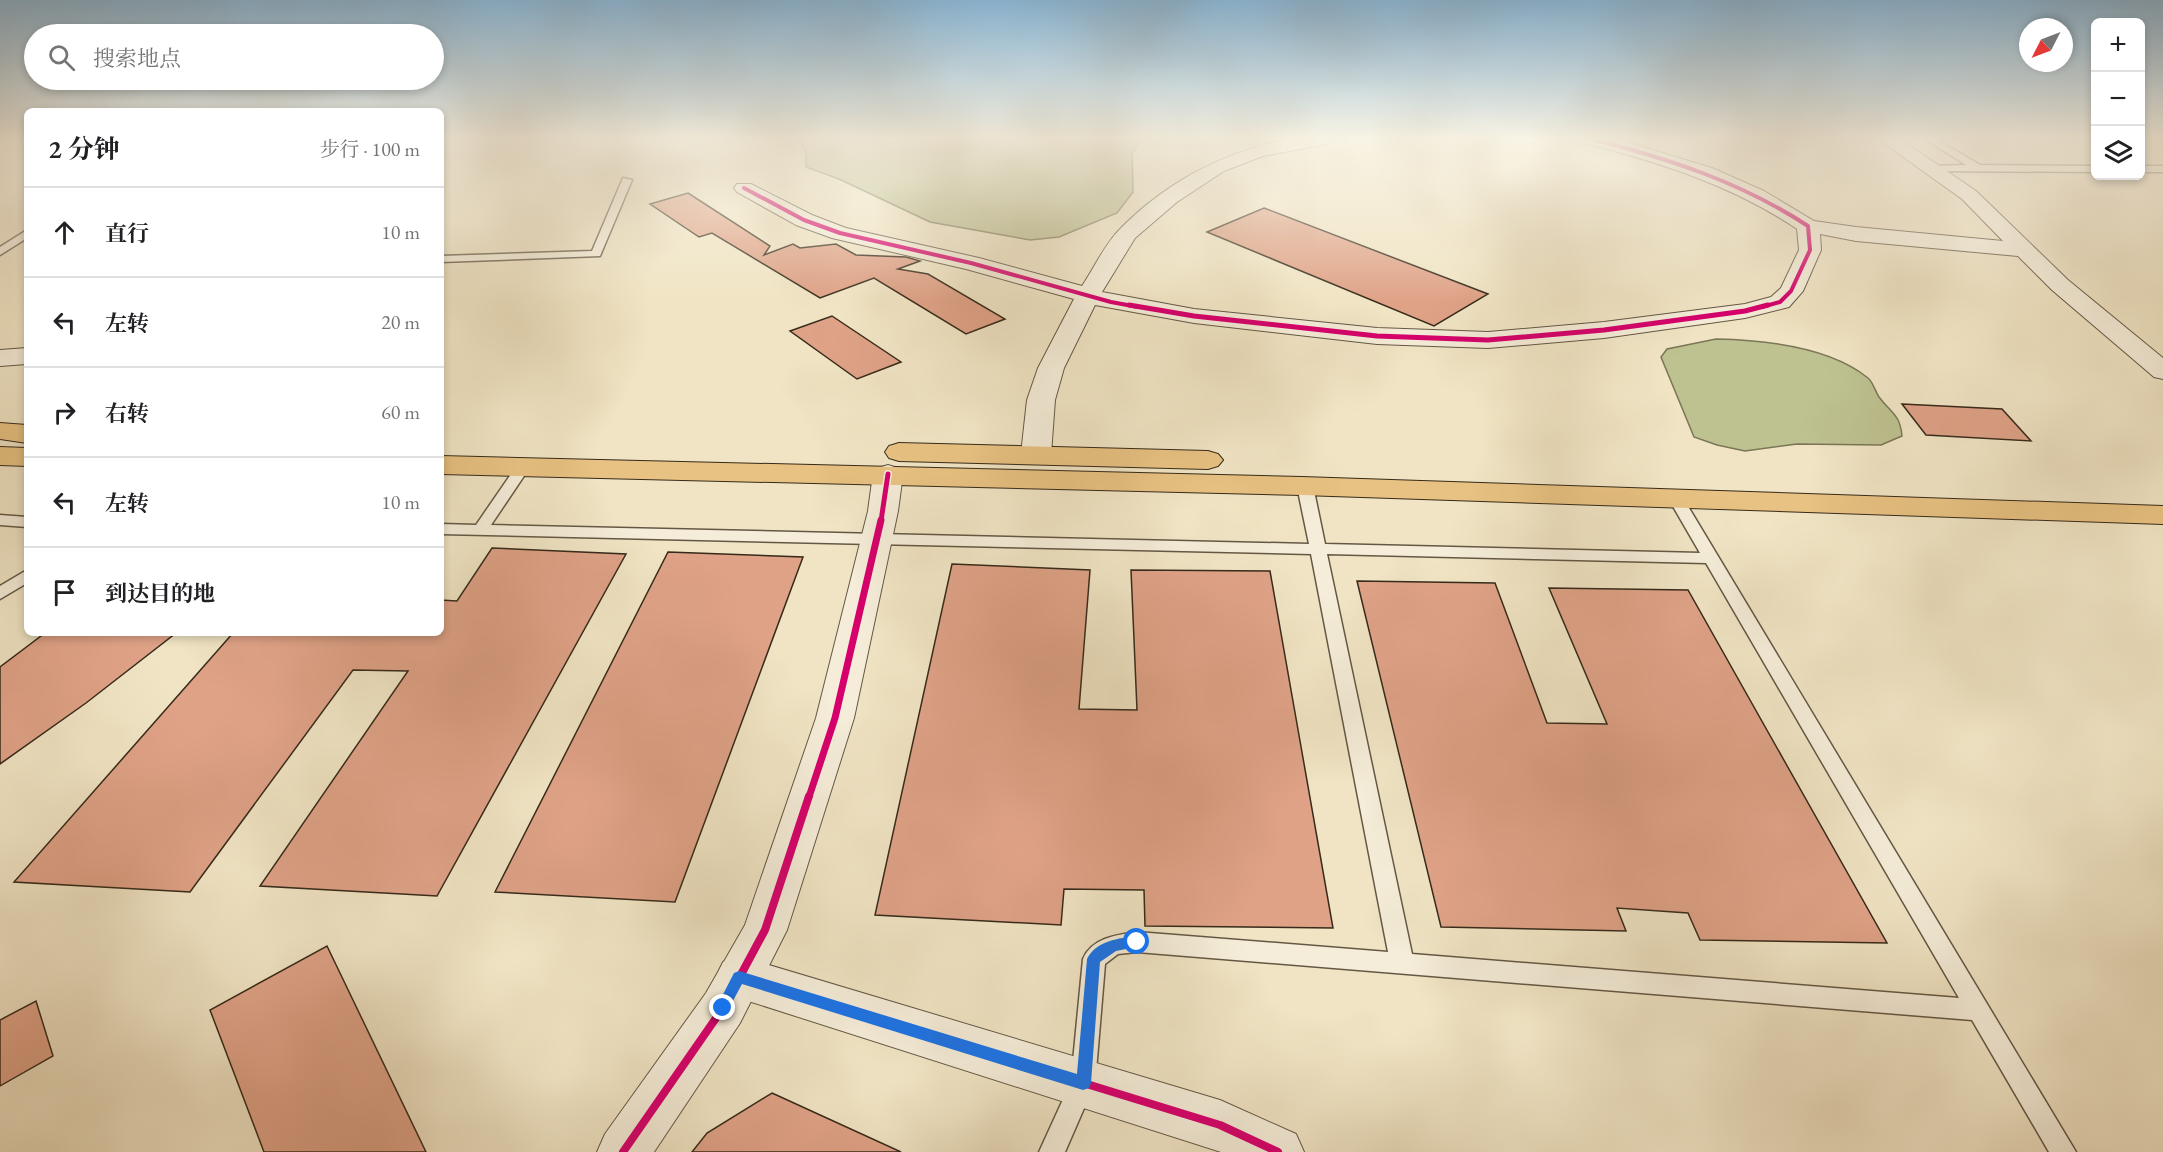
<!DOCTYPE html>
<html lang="zh">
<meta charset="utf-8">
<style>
:root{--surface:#fff;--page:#f6f6f6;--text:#202124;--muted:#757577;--line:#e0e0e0}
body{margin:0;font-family:"EB Garamond","Noto Serif SC",serif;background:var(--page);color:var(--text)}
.controls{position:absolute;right:18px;top:18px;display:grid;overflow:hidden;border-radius:9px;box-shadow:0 3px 9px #0003}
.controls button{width:54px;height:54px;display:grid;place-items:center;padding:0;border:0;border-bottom:2px solid var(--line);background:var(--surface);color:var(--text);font:30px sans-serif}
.compass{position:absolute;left:2019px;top:18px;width:54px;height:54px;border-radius:50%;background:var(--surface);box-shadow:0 3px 9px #0003;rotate:228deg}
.stop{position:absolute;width:18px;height:18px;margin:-14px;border:4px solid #1a73e8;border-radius:50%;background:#fff}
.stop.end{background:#1a73e8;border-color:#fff;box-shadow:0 2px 6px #0008}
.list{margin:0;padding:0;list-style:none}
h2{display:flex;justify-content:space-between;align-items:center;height:78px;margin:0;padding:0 24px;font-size:26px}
h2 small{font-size:20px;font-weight:400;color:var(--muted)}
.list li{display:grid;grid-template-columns:39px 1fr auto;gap:18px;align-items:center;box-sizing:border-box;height:90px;padding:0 24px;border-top:2px solid var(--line)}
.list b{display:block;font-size:22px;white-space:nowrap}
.list em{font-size:20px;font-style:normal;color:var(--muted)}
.icon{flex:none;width:33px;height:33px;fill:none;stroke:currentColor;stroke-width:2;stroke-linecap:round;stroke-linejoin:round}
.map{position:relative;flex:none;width:2163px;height:1152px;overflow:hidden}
.search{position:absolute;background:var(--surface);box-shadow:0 3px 9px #0003;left:24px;top:24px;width:420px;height:66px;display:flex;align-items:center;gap:15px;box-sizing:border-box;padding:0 21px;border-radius:33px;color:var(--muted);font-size:22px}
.panel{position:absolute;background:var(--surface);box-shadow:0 3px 9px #0003;left:24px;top:108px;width:420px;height:528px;border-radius:9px}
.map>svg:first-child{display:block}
.green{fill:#bec291;stroke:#7a7656;stroke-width:1.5}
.building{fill:#dfa287;stroke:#362a1a;stroke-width:1.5}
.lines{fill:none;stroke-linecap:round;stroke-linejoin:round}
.service-casing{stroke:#645844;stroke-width:3}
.minor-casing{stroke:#645844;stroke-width:2}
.tertiary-casing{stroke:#645844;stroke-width:2}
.motorway-casing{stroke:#362a1a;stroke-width:2}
.service{fill:#f5edd9;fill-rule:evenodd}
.minor{fill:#f5edd9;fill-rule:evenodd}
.tertiary{fill:#f5edd9;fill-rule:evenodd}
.motorway{fill:#e8c282;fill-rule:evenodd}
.cycleway-far3-casing{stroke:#f5edd9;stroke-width:6}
.cycleway-far2-casing{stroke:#f5edd9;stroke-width:8}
.cycleway-far1-casing{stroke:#f5edd9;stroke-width:10}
.cycleway-casing{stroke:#f5edd9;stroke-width:12}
.cycleway-far3{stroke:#d6006c;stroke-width:4}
.cycleway-far2{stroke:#d6006c;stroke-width:5}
.cycleway-far1{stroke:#d6006c;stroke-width:7}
.cycleway{stroke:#d6006c;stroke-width:8}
.route{fill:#1a73e8}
</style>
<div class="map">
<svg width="2163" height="1152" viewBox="0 0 2163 1152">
<rect width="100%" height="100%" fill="#f0e4c4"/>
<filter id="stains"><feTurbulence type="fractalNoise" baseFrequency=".00333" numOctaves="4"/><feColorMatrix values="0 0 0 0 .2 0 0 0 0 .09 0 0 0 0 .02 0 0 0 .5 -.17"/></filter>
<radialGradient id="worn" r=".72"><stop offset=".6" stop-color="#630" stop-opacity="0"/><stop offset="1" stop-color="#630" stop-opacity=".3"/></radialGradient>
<path class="green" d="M799 139H1143L1132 153 1133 192 1117 213 1059 237 1030 240 930 222 839 179 806 167V154Z
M1716 339C1763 340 1830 347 1868 378 1873 382 1875 391 1879 397 1891 413 1900 414 1902 436L1881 445 1797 444 1745 451 1717 445 1694 437 1661 357 1667 349Z"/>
<path class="building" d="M688 193 770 246 764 255 793 244 800 248 836 244 856 255 906 257 920 261 898 269 928 274 1005 319 966 334 874 278 820 298 712 233 699 237 650 204Z
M1264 208 1488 294 1434 326 1207 232Z
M832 316 901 362 857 379 790 331Z
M1902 404 2002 409 2031 441 1926 435Z
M492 548 626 554 437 896 260 886 408 671 353 670 190 892 14 882 233 633H441V600L457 601Z
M668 552 803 557 675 902 495 892Z
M952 564 1090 570 1079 709 1137 710 1131 570 1270 571 1333 928 1145 926 1144 890 1064 889 1061 925 875 915Z
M1357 581 1495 583 1547 723 1607 724 1549 588 1688 590 1887 943 1700 940 1688 913 1617 908 1626 931 1441 927Z
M45 633H176L86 703 0 764V667Z
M327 946 426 1152H264L210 1010Z
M36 1001 53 1056 0 1086V1020Z
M772 1093 901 1152H692L707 1133Z"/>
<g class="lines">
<g class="service-casing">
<path id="service" d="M1925 139H1936L1980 165 2096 166V172L1930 171 1927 170V166L1966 165Z
M2140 166H2163V172H2140Z
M623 178 632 180 600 256 441 262V256L592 251Z
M27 230V238L0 255V247Z
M523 463 530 467 491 525 1309 544 1297 486 1305 481 1313 486 1325 544 1700 553 1667 496 1670 493H1680L2076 1152H2049L1972 1020 1137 952 1118 954 1105 964 1095 1083 1065 1152H1039L1071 1082 1083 959C1092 938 1116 935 1137 932L1388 952 1311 554 441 534V524L476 525 518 464ZM1327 554 1706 563 1959 998 1412 954Z
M0 515 27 517V527L0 525Z
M27 570V583L0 599V586Z"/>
</g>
<g class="minor-casing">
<path id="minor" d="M1289 139H1330L1328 143 1321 145 1263 156 1224 171 1177 202 1135 238 1102 292 1194 309 1377 328 1488 332 1604 322 1745 304 1771 297 1781 288 1799 250 1797 229C1732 185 1661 163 1585 143L1583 139H1616L1712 168 1764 191 1814 221 1856 227 2003 241 1962 199 1878 139H1900L1976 191 2068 280 2163 358V379L2154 377 2052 290 2018 256 1856 241 1820 234 1821 250 1803 291 1789 307 1745 318 1604 338 1488 348 1377 344 1194 323 1095 305 1064 368 1055 400 1051 454 1046 460 1036 463 1026 460 1021 454 1027 400 1038 368 1074 299 966 269 832 238 796 225 737 192 734 188 737 184H751L812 215 846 228 979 258 1082 286C1094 268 1105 244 1120 229 1166 182 1225 151 1289 139Z
M27 348V364L0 366V350Z
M739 956 1220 1100 1296 1134 1304 1152H1221L739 998 723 992 716 977 723 962Z"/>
</g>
<g class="tertiary-casing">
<path id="tertiary" d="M888 465 898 468 903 474 898 511 854 718 787 930 740 1023 654 1152H597L605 1134 706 993 745 925 816 718 868 511 873 474 878 468Z"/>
</g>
<g class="motorway-casing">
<path id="motorway" d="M0 423 27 425V443L0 439Z
M899 443 1208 451 1218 454 1223 460 1218 466 1208 469 899 461 889 458 885 452 889 446Z
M0 447 27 448V466L0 465Z
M441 456 1302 477 2163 506V524L1302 495 441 474Z"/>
</g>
<use href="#service" class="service"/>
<use href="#minor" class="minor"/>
<use href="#tertiary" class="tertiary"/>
<use href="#motorway" class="motorway"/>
<g class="cycleway-far3-casing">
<path id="cycleway-far3" d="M1592 139C1669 159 1741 182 1808 226L1810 250 1791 291 1780 302 1762 307
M744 188 804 220 840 233 971 263 1111 302 1138 307"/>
</g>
<g class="cycleway-far2-casing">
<path id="cycleway-far2" d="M1129 305 1194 316 1377 336 1488 340 1604 330 1745 311 1768 305
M881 521 888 474"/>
</g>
<g class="cycleway-far1-casing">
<path id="cycleway-far1" d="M809 797 835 718 881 520"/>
</g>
<g class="cycleway-casing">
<path id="cycleway" d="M739 977 1220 1125 1278 1152
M623 1152 723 1008 765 930 809 796"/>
</g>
<use href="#cycleway-far3" class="cycleway-far3"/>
<use href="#cycleway-far2" class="cycleway-far2"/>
<use href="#cycleway-far1" class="cycleway-far1"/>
<use href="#cycleway" class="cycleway"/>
</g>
<linearGradient id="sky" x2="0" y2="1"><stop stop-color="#8ab7d7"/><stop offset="0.46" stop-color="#f8f3e4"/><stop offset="1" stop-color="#f8f3e4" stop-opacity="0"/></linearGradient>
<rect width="2163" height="301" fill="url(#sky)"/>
<path class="route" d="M1137 936 1141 938 1143 942 1141 946 1116 951 1100 962 1091 1083 1089 1088 1083 1090 742 984 727 1012 723 1014 718 1012 716 1008 734 973 739 971 1077 1074 1087 959C1096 941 1119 938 1137 936Z"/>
<rect width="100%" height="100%" filter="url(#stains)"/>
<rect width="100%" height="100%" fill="url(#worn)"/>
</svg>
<div class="controls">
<button>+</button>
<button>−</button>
<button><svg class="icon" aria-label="layers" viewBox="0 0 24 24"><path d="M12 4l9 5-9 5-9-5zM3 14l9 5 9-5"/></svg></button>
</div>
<svg class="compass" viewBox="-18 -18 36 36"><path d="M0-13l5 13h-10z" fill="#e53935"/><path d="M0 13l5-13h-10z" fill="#757577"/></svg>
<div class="stop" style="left:1137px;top:942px"></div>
<div class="stop end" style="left:723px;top:1008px"></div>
<div class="search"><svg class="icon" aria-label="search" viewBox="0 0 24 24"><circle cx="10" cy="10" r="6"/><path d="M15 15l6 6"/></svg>搜索地点</div>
<section class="panel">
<h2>2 分钟<small>步行 · 100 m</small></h2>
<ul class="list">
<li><svg class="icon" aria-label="ahead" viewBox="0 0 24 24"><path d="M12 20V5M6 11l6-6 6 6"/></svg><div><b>直行</b></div><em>10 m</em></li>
<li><svg class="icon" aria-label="left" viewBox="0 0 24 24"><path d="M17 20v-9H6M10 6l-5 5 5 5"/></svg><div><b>左转</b></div><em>20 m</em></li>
<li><svg class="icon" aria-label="right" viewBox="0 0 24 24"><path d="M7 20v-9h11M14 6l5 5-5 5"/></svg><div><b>右转</b></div><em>60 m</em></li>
<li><svg class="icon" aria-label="left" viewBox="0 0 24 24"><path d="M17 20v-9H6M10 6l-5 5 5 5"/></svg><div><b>左转</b></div><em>10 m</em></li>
<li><svg class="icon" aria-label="arrive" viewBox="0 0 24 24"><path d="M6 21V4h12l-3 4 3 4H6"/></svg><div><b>到达目的地</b></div></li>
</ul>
</section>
</div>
